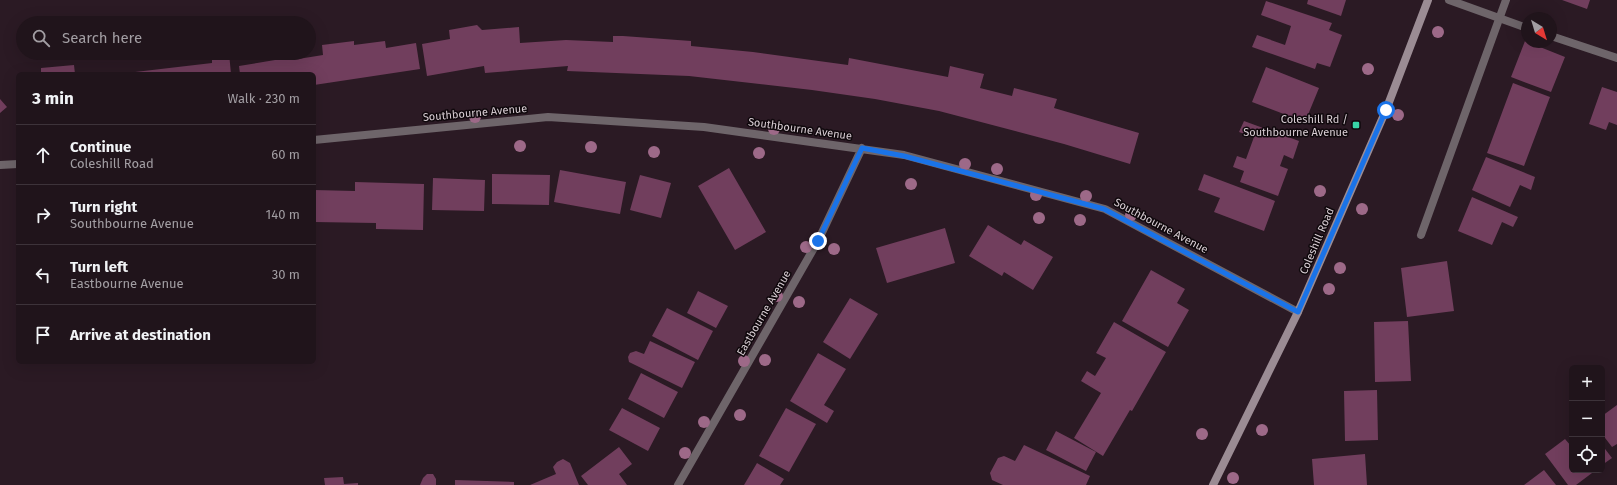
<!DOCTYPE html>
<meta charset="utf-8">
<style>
:root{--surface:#20141b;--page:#281d24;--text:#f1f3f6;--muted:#a29ea3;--line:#3d333a}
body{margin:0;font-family:"Fira Sans",sans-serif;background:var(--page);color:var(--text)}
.controls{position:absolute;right:12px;bottom:12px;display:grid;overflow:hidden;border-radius:6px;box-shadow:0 4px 16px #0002}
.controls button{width:36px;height:36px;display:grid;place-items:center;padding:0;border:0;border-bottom:1px solid var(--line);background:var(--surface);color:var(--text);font:20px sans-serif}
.compass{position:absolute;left:1521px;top:12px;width:36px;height:36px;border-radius:50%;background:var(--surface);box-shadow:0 4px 16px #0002;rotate:142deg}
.stop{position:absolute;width:12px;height:12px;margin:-9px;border:3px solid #1a73e8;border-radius:50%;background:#fff}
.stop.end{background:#1a73e8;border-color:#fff;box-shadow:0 1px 4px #0008}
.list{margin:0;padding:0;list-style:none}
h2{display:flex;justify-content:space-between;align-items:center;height:52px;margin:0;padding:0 16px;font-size:17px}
h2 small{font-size:13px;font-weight:400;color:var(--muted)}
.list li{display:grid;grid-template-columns:26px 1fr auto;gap:12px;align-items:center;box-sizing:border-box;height:60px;padding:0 16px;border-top:1px solid var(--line)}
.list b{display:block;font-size:15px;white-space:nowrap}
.list p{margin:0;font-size:13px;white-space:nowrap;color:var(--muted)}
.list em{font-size:13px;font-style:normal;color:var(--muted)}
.icon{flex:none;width:22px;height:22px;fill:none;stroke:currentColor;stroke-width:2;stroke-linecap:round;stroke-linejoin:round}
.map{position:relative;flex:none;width:1617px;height:485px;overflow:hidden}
.search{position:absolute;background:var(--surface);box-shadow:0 4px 16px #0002;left:16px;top:16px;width:300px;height:44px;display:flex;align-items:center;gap:10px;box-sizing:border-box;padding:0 14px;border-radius:22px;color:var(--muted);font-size:15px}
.panel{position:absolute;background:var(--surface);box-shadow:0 4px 16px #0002;left:16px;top:72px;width:300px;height:292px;border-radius:6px}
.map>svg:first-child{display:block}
.building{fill:#713e5d}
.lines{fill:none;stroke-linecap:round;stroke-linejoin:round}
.lane{stroke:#6e656a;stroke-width:8}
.street{stroke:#6e656a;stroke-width:8}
.secondary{stroke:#9b8c94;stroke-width:8}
.tree{fill:#9d6988}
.route{stroke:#1a73e8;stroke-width:5}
.poi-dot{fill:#38d4a6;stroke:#0f080c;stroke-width:1.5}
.labels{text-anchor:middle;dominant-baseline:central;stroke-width:3;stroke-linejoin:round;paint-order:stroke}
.street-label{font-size:11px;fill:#d9ced4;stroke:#0f080c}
.poi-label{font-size:11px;fill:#d9ced4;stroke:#0f080c;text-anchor:end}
</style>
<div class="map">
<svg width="1617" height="485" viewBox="0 0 1617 485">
<rect width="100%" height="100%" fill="#2b1a24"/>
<path class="building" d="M1308 0H1346L1341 16 1307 4Z
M1562 0H1590L1587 9Z
M1266 1 1332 23 1329 30 1342 35 1330 67 1317 63 1315 69 1252 47 1257 35 1285 45 1291 26 1261 15Z
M477 25 482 30 519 27 520 43 566 40 613 42V36H623L691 41V46L753 52 848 65 849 58 948 77 950 66 984 74 980 88 1012 96 1014 88 1057 99 1054 108 1139 133 1130 164 1064 144 939 111 875 99 812 90 689 76 567 71 568 66 485 73 484 66 427 76 422 44 450 39 449 30Z
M354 41V45L385 41 386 48 416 43 420 69 314 85V74H240L239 66 281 59 280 53H291L292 60 323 55 322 45Z
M1525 41 1565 57 1551 92 1511 77Z
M212 53H229L231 74H118L212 63Z
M74 65 75 74H41V68Z
M1266 67 1319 88 1305 122 1252 102Z
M1513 83 1550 97 1524 166 1487 153Z
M1602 87 1617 92V125L1609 122 1606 130 1589 124Z
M0 99 7 107 0 113Z
M1244 121 1299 141 1293 159 1284 155 1280 166 1288 169 1278 196 1240 182 1244 171 1233 167 1237 156 1246 159 1254 137 1239 132Z
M1486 157 1535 177 1531 190 1520 185 1510 207 1472 190Z
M729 168 766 232 735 250 698 186Z
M560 170 626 182 620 214 554 202Z
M492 174 550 175 549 205 492 204Z
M1204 174 1275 201 1264 231 1214 212 1220 198 1198 190Z
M640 175 671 183 661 218 630 210Z
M433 178 485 180 484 211 432 210Z
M355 182 424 184 423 230 376 229V223L314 222V190L355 191Z
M1472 197 1518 217 1513 227 1502 222 1492 245 1458 231Z
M988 225 1021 245 1024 240 1053 257 1033 290 1004 272 1002 276 969 256Z
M945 228 955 263 887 283 876 248Z
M1447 261 1454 311 1407 317 1401 268Z
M1151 270 1185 289 1177 303 1189 310 1168 347 1122 321Z
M698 291 728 306 716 328 687 313Z
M850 298 878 314 850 359 823 342Z
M667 308 713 331 698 360 652 336Z
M1408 321 1411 381 1375 382 1374 322Z
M1114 322 1166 352 1132 411 1130 410 1103 456 1074 438 1101 393 1081 381 1087 371 1095 376 1106 358 1096 353Z
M650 341 695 362 682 388 629 362 628 357 630 353 636 351 644 354Z
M818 353 846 369 824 405 834 411 827 423 790 401Z
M641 373 678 392 664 418 628 399Z
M1377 390 1378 440 1345 441 1344 391Z
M1617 405V444L1612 447 1602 434V416Z
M622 408 660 428 648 451 609 430Z
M786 408 816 424 789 472 759 456Z
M1056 431 1096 452 1086 471 1046 450Z
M1565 439 1571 446 1572 445V470H1596L1576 485H1568L1545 454Z
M1024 445 1090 476 1086 485H1003L992 480 990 473 998 458 1004 456 1015 461Z
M1602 445 1612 458 1602 465Z
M619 447 632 464 619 474 627 485H588L581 476Z
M1365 454 1367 485H1314L1312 459Z
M563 459 570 463 579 485H530L556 474 553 467 557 462Z
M757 463 784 479 780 485H744Z
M1544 470 1556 485H1524Z
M427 474H433L436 479V485H420L423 478Z
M343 477 344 484 358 483V485H325L324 478Z
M455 480 514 482V485H455Z"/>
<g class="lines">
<path class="lane" d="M1421 235 1506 0"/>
<path class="street" d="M1449 0 1527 28
M1551 36 1617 58
M314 140 548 117 704 127 904 155 1105 209 1298 312
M0 165 18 164
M678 485 818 241 862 148"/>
<path class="secondary" d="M1213 485 1298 312 1386 110 1428 0"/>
</g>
<g class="tree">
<circle cx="1438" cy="32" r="6"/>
<circle cx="1368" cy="69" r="6"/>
<circle cx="1398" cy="115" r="6"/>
<circle cx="475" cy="117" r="6"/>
<circle cx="774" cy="129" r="6"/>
<circle cx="520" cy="146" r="6"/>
<circle cx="591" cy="147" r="6"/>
<circle cx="654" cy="152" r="6"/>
<circle cx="759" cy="153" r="6"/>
<circle cx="965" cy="164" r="6"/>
<circle cx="997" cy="169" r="6"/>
<circle cx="911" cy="184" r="6"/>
<circle cx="1320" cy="191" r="6"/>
<circle cx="1036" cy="195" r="6"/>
<circle cx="1086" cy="196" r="6"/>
<circle cx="1362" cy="209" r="6"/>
<circle cx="1131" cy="215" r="6"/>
<circle cx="1039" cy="218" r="6"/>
<circle cx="1080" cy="220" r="6"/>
<circle cx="806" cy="247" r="6"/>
<circle cx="834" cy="249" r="6"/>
<circle cx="1340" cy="268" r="6"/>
<circle cx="1329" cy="289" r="6"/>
<circle cx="777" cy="296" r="6"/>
<circle cx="799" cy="302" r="6"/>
<circle cx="765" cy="360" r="6"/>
<circle cx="744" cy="361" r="6"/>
<circle cx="740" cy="415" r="6"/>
<circle cx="704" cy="422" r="6"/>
<circle cx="1262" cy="430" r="6"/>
<circle cx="1202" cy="434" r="6"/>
<circle cx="685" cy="453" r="6"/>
<circle cx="1233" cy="478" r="6"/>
</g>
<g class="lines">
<path class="route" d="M818 241 862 148 904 156 1104 209 1298 312 1386 110"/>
</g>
<rect class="poi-dot" x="1352" y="121" width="8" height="8" rx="2"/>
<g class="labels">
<g class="street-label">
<text transform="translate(475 113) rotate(-5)">Southbourne Avenue</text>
<text transform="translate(800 129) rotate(8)">Southbourne Avenue</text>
<text transform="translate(1161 226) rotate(28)">Southbourne Avenue</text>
<text transform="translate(1317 241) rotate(-67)">Coleshill Road</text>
<text transform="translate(764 313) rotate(-60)">Eastbourne Avenue</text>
</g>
<g class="poi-label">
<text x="1348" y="119">Coleshill Rd /<tspan x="1348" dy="13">Southbourne Avenue</tspan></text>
</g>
</g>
</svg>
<div class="controls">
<button>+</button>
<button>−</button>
<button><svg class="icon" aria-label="locate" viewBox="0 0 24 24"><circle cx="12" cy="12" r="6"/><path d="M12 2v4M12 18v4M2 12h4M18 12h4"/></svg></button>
</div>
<svg class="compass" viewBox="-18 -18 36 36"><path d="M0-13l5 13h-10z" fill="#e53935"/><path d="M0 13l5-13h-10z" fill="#a29ea3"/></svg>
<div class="stop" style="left:1386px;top:110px"></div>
<div class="stop end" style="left:818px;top:241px"></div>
<div class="search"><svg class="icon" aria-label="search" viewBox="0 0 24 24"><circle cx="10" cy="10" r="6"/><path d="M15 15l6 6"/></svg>Search here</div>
<section class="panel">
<h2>3 min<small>Walk · 230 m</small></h2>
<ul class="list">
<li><svg class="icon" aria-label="ahead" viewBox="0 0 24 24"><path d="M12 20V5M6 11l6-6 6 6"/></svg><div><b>Continue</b><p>Coleshill Road</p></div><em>60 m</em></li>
<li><svg class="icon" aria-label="right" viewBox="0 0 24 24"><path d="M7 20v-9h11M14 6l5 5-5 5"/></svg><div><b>Turn right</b><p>Southbourne Avenue</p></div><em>140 m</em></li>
<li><svg class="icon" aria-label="left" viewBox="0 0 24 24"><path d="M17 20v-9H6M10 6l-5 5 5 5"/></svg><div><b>Turn left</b><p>Eastbourne Avenue</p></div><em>30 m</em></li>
<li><svg class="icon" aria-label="arrive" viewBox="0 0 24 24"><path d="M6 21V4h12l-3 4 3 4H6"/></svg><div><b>Arrive at destination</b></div></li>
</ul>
</section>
</div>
